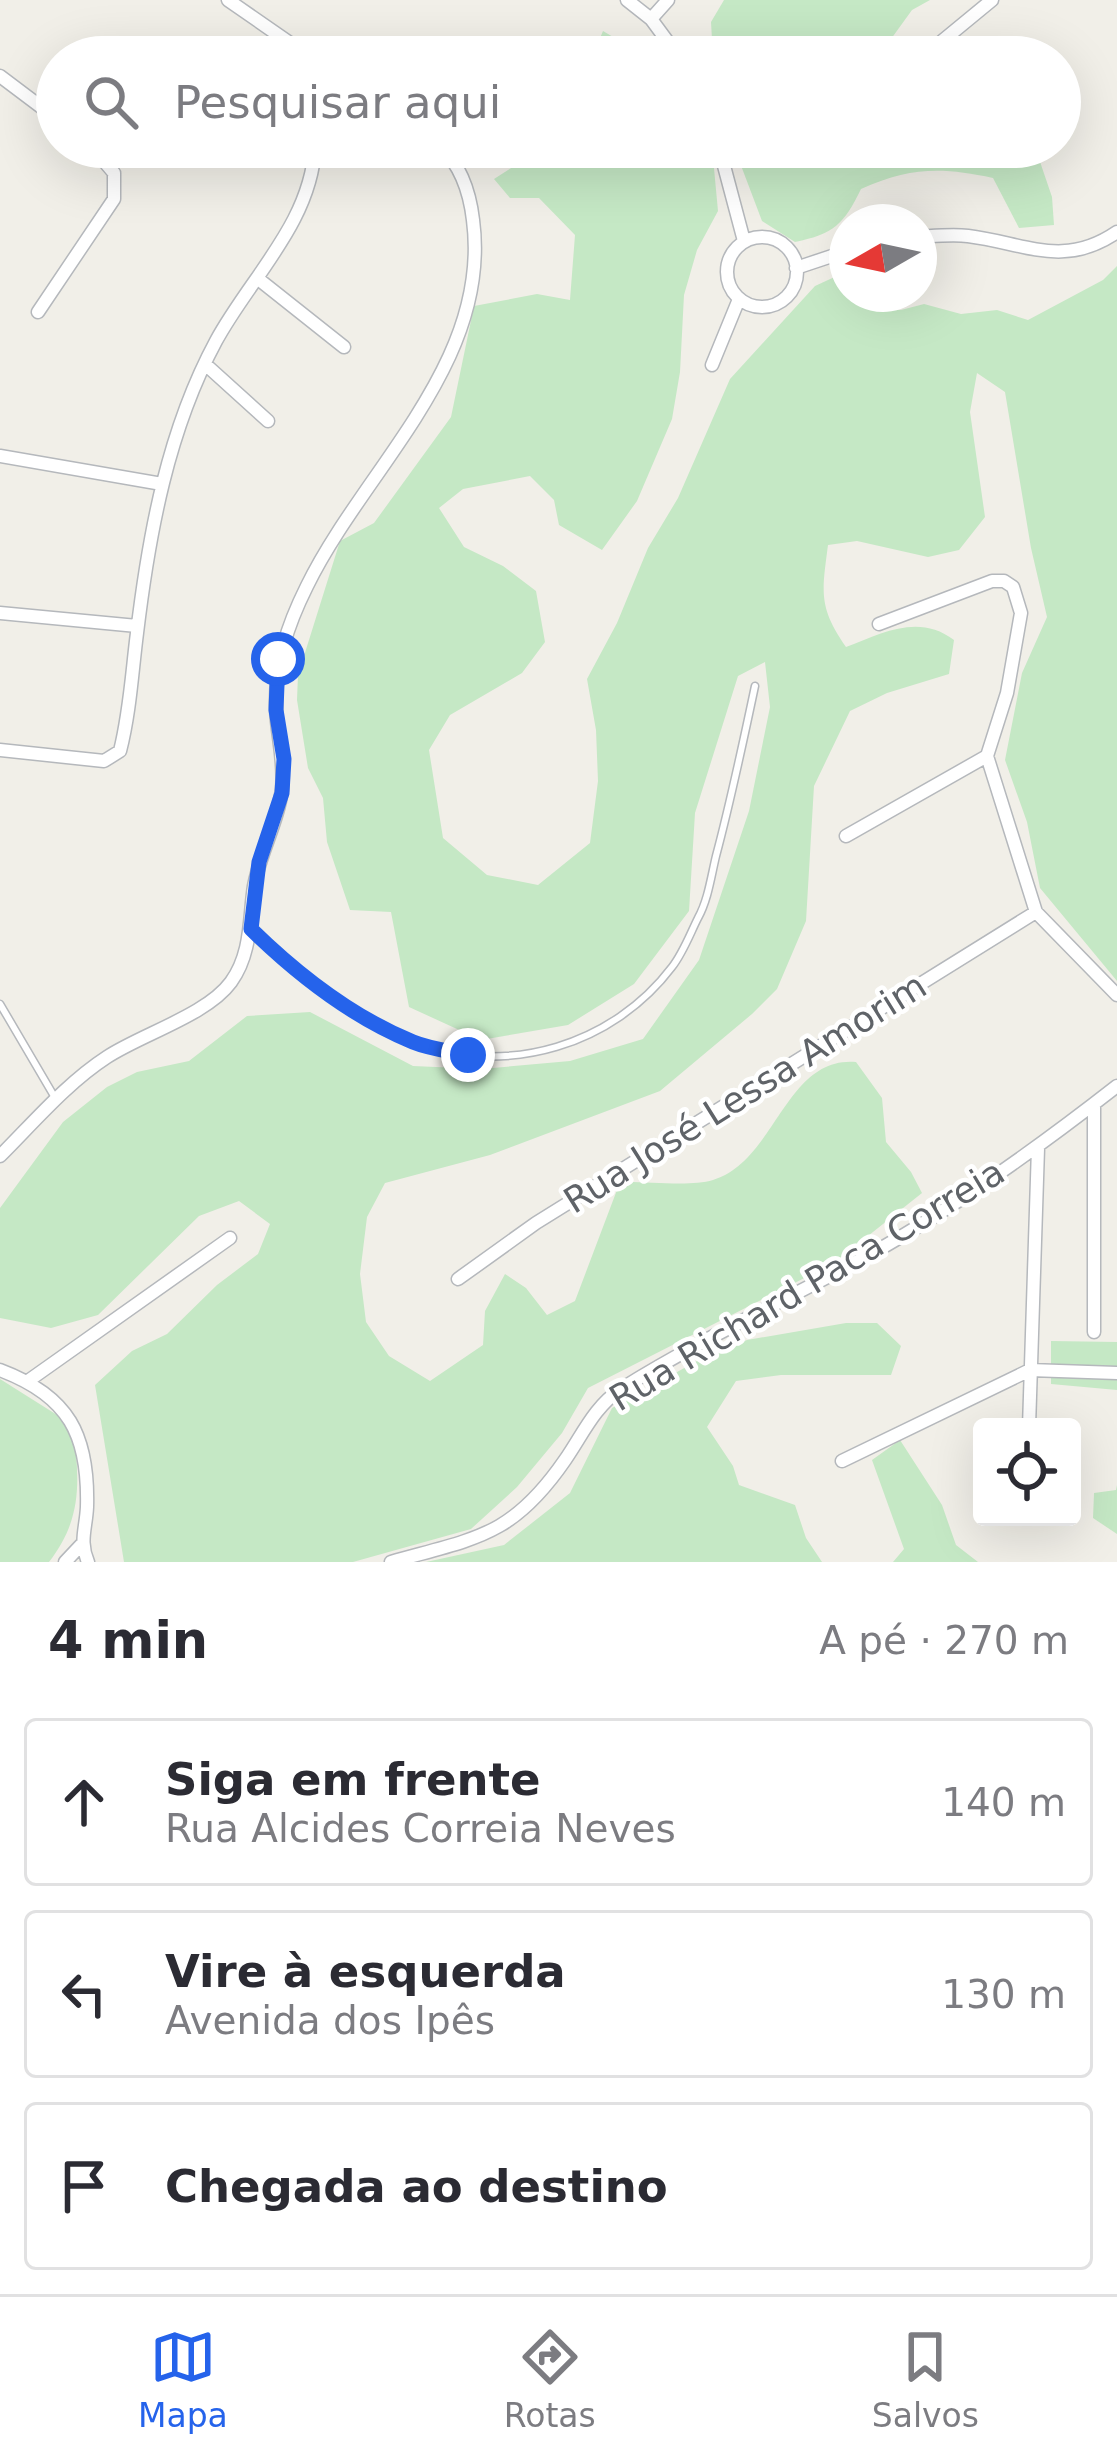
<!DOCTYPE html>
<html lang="pt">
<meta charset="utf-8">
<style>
:root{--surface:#fff;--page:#f7f7f7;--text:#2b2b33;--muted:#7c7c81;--line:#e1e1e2;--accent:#2563eb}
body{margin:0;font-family:"DejaVu Sans",sans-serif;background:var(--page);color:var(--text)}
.controls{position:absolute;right:36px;bottom:36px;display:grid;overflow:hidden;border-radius:12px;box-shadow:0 12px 48px #0002}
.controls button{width:108px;height:108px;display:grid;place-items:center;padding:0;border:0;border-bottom:3px solid var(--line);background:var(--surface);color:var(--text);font:60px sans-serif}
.compass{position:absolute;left:829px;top:204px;width:108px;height:108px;border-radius:50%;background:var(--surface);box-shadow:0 12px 48px #0002;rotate:261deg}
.stop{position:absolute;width:36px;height:36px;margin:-27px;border:9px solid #2563eb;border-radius:50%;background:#fff}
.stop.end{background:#2563eb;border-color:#fff;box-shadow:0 3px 12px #0008}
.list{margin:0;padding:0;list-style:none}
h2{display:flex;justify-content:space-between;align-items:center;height:156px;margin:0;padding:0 48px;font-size:51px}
h2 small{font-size:39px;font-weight:400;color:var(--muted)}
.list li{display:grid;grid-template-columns:78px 1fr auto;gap:36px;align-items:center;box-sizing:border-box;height:168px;margin:0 24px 24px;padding:0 24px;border:3px solid var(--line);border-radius:12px}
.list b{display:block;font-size:45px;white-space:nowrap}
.list p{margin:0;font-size:39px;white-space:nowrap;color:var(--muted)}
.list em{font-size:39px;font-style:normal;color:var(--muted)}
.icon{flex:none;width:66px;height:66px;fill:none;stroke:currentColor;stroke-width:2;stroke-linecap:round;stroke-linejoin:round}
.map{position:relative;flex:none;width:1117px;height:1562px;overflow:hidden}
.search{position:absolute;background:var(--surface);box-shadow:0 12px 48px #0002;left:36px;right:36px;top:36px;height:132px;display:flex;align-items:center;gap:30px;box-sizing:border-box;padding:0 42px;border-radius:66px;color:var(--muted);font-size:45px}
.sheet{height:732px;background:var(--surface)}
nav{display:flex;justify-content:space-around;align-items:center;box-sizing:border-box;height:168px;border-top:3px solid var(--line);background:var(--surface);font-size:33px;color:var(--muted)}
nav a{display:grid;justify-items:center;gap:6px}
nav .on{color:var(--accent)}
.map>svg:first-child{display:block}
.green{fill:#c5e8c5}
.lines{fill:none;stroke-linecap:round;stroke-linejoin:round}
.lane-casing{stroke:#b5b8bc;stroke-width:9}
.street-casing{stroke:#b5b8bc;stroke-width:15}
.lane{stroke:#fff;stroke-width:6}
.street{stroke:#fff;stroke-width:12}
.route{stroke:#2563eb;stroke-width:15}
.labels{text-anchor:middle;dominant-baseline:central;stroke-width:9;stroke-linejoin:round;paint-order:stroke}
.street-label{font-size:36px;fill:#5f6368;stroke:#fff}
</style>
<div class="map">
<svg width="1117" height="1562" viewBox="0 0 1117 1562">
<rect width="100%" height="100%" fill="#f1efe8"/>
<path class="green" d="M724 0H930L912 10 878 57H713L711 22Z
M603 31 647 57H592Z
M544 147H568L632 160 653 147H712L718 211 697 250 684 295 680 372 672 419 637 501 602 550 559 525 554 500 530 476 463 489 439 508 464 547 503 566 536 591 545 642 522 673 450 715 429 750 443 838 487 875 538 885 590 843 598 781 596 730 587 679 617 623 648 548 678 498 730 379 815 286 841 274 847 281V294H858L875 310H901L924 304 961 314 997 310 1028 320 1103 280 1117 266V981L1040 888 1027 822 1005 760 1022 673 1047 617 1031 548 1005 392 977 373 970 412 985 517 959 550 928 557 857 541 828 545C822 592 818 607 846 647 882 633 919 613 954 640L949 674 887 693 850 711 814 786 806 921 777 989 752 1014 660 1091 490 1155 385 1183 367 1217 360 1274 366 1322 389 1356 430 1381 483 1345 485 1311 505 1274 526 1288 547 1315 575 1301 620 1182C646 1181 690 1187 713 1180 776 1161 785 1056 856 1062L882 1098 886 1142 911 1172 922 1193 834 1263 588 1388 562 1433 517 1487 471 1529 353 1562H124L95 1385 132 1351 167 1334 217 1285 258 1254 270 1224 239 1201 199 1216 98 1315 51 1328 0 1318V1208L63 1122 107 1087 137 1072 189 1061 247 1016 310 1012 413 1066 481 1069 570 1061 643 1039 699 960 749 811 770 707 765 662 738 676 695 813 689 911 634 984 568 1025 481 1040 409 1007 391 912 350 910 327 842 323 798 308 768 297 700 298 675 340 541 374 523 451 417 474 306 537 294 570 300 575 235 539 198H510L494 179Z
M734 147H1035L1052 197 1054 225 1019 228 993 178C942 167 910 167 861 189 844 224 834 234 795 242L762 221Z
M846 1323H877L901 1346 891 1375H781L736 1381 707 1427 733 1466 739 1485 795 1505 806 1538 822 1562H426L504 1545 570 1493 612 1408 697 1361 747 1340Z
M1051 1341 1117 1342V1390L1051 1384Z
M0 1379 73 1425C79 1478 84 1517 49 1562H0Z
M900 1440 942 1505 956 1545 978 1562H893L904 1549 872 1460Z
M1117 1485V1534L1093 1518 1094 1493 1116 1490Z"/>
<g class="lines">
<g class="lane-casing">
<path id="lane" d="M251 929C296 972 358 1023 417 1044 509 1076 613 1045 672 967 683 953 690 934 698 918 708 900 711 877 716 856 731 800 743 743 755 686
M0 1004 54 1096"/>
</g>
<g class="street-casing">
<path id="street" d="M228 0 310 57
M627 0 651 19 679 57
M651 19 668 0
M941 42 992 0
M0 76 57 119
M719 147 744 241
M919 237C935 236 952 234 968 236 1025 243 1063 269 1117 232
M727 272a35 35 0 1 1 70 0a35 35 0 1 1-70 0Z
M796 268 847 251
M257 278 344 347
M38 312 114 199V173L92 147
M205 364 268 421
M712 365 739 299
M0 456 162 484
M0 613 137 626
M879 624 992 581H1004L1013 587 1021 613 1007 693 987 756 1036 912 1117 995
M0 750 104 761 120 751C130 712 132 672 137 633 149 533 168 430 216 341 250 278 311 223 315 147
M846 836 987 756
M1094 1104V1332
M0 1156C34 1122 67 1083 107 1057 142 1034 207 1015 231 982 252 953 249 918 254 886 260 853 278 822 282 789 285 761 277 736 276 708 275 663 287 626 307 586 364 469 492 363 473 220 470 194 461 166 441 147
M458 1279 536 1223 1036 912
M0 1370C69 1396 89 1435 87 1507 86 1529 79 1541 88 1562
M28 1381 230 1238
M1029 1427 1038 1148
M842 1461 1030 1370 1117 1373
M65 1562 81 1545
M391 1562C476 1538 512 1537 565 1460 583 1434 594 1407 621 1389 701 1339 786 1300 869 1255 956 1207 1039 1147 1117 1086"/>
</g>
<use href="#lane" class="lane"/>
<use href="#street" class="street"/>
</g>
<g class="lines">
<path class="route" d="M278 659 276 710 284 759 282 793 259 862 251 929C298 975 352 1017 413 1042 430 1049 450 1051 468 1055"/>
</g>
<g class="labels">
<g class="street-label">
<text transform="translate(745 1093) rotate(-32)">Rua José Lessa Amorim</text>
<text transform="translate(807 1285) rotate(-31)">Rua Richard Paca Correia</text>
</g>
</g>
</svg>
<div class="controls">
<button><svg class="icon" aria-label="locate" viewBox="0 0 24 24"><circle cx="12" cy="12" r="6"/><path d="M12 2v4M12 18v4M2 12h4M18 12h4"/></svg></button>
</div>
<svg class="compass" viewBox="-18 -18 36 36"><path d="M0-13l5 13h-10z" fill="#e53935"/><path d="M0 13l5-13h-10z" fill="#7c7c81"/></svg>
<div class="stop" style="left:278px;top:659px"></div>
<div class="stop end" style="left:468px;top:1055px"></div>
<div class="search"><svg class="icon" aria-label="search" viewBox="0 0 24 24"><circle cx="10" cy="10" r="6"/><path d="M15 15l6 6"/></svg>Pesquisar aqui</div>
</div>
<section class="sheet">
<h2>4 min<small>A pé · 270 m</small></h2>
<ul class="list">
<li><svg class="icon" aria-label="ahead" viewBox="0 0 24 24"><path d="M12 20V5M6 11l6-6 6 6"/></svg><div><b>Siga em frente</b><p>Rua Alcides Correia Neves</p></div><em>140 m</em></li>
<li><svg class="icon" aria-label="left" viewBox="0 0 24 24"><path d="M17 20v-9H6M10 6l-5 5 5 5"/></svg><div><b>Vire à esquerda</b><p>Avenida dos Ipês</p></div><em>130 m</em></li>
<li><svg class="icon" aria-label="arrive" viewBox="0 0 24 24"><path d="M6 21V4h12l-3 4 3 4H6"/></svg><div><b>Chegada ao destino</b></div></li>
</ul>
</section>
<nav>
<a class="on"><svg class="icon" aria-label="map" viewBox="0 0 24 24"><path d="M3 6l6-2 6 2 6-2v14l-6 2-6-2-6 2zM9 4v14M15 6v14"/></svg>Mapa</a>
<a><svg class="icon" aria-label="directions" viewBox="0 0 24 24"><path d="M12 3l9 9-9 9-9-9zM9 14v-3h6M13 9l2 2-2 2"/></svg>Rotas</a>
<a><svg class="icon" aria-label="saved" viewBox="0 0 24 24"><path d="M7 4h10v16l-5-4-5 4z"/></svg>Salvos</a>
</nav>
